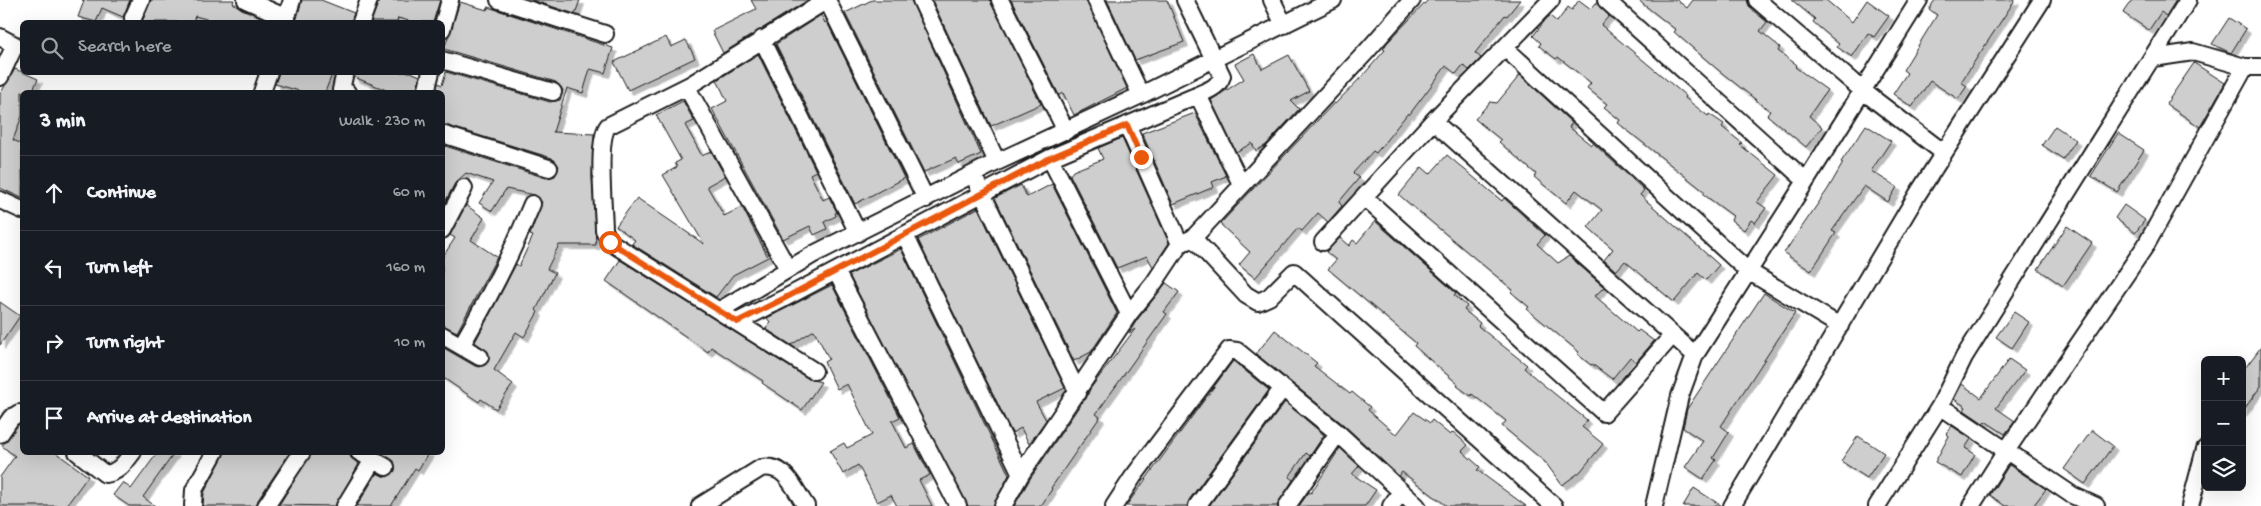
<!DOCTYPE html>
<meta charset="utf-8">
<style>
:root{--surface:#171b24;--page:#242831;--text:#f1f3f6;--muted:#9ea1a6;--line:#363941}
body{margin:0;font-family:"Gochi Hand",sans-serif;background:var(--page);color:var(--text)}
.controls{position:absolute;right:15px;bottom:15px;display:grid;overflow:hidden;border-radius:8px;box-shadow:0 5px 20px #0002}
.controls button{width:45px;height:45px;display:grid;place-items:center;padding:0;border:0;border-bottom:1px solid var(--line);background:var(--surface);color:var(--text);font:25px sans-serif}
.stop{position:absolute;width:15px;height:15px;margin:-11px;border:4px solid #ea580c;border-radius:50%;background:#fff}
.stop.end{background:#ea580c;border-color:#fff;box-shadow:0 1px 5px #0008}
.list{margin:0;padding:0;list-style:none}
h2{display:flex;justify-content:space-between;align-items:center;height:65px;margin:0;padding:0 20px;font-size:21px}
h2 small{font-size:16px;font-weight:400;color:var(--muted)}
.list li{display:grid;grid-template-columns:32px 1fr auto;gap:15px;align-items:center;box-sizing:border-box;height:75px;padding:0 20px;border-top:1px solid var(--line)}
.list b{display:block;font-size:19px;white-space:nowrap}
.list em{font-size:16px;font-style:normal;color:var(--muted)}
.icon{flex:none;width:28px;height:28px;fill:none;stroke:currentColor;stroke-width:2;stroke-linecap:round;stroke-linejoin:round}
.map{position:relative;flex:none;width:2261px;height:506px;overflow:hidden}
.search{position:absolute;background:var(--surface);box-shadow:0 5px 20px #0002;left:20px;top:20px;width:425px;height:55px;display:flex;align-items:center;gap:12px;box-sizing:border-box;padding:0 18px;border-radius:8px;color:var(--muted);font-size:19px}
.panel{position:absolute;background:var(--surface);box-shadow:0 5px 20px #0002;left:20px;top:90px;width:425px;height:365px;border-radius:8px}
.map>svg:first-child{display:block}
.building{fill:#cecece;stroke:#1c1c1c;filter:url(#shadow)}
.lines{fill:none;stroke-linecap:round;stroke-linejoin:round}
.street-casing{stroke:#1c1c1c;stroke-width:20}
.street{stroke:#fff;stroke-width:16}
.route{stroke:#ea580c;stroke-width:6}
</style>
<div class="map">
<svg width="2261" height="506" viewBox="0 0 2261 506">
<defs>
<filter id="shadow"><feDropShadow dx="4.5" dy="4.5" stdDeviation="0" flood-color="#0004"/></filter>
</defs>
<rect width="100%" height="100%" fill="#fff"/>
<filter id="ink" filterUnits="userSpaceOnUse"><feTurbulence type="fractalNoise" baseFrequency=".02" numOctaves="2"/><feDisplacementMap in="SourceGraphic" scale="10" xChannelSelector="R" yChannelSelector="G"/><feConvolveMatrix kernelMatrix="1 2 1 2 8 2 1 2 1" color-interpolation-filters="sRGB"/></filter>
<g filter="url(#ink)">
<path class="building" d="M82 0H130L123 17 102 8 96 22 78 17 84 1Z
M151 0H234L233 3 242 9 272 22H217L195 16 193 22H142Z
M302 0H321L354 13 351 22H296Z
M379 0H440L433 22H413L398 18 397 22H371Z
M532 0H580L575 14Z
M751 0H808L723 53 712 31 756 9Z
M872 0H911L981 154 959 164 956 158 924 172 845 13Z
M932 0H990L1041 104 991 126Z
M1011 0H1086L1127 88 1074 115 1063 93 1059 95Z
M1107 0H1167L1184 42 1135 60Z
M1428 0H1520L1507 16 1505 15 1475 53 1481 58 1469 70 1463 65 1456 74 1446 66 1409 115 1408 113 1376 153 1373 151 1353 173 1359 178 1339 202 1342 206 1328 222 1318 213 1302 231 1298 228 1255 278 1239 265 1250 252 1220 224 1334 103 1335 104 1365 73 1385 50 1383 49 1387 43Z
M1579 0 1591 9 1596 3 1609 16 1601 25 1686 96 1685 98 1708 116 1709 114 1724 124 1722 127 1742 143 1740 145 1778 175 1757 202 1766 208 1755 223 1751 220 1744 230 1731 220 1733 216 1703 194 1705 192 1618 123 1620 120 1604 107 1607 104 1587 88 1591 83 1558 57 1556 59 1539 46 1541 43 1533 36 1547 18 1550 16 1557 22 1568 7 1572 10Z
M1638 0H1677L1687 8 1693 0H1747L1750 8 1767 22 1760 31 1780 47 1778 51 1797 65 1795 67 1827 90 1809 116 1822 127 1806 147 1767 115 1770 111 1717 69 1674 32 1676 30Z
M1792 0H1826L1852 22 1867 0 1889 16 1874 37 1868 33 1852 57 1837 47 1839 44 1813 22 1815 19Z
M1935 0H2015L1961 82 1967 86 1958 99 1930 81 1912 107 1893 94 1907 73 1903 70 1937 15 1929 9Z
M2132 0H2176L2166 16 2161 12 2149 30 2123 13Z
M460 2 487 10 488 7 613 48 605 73 590 69 583 93 567 88 553 132 594 134 592 176 596 245H559L547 269 555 273 536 310 538 312 524 337 516 332 494 370 513 384 496 409 481 399 479 402 442 377V347L475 366 480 367 488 362V352L475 342 516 264 519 266 533 236 530 235 542 202 535 195 506 189 492 211 479 203 493 182 466 173 455 183 442 208V145L546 178 555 176 559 166 552 158 442 124V92H436L438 83 442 85 446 72 550 102 560 100 563 90 556 82 444 49Z
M821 15 825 23 827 22 904 178 855 204 776 44Z
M2229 18 2246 29 2231 53 2212 44Z
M666 37 671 47 686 40 695 58 628 90 614 62Z
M758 54 816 171 810 174 823 200 829 197 837 212 835 213 836 216 824 222 827 229 814 235 810 226 783 239 712 109 727 101 717 80Z
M1254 54 1262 69 1289 55 1309 91 1291 101 1299 109 1266 145 1256 151 1252 143 1236 152 1211 100 1244 79 1235 64Z
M2194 63 2225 83 2200 127 2166 104Z
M15 69 38 79 32 92H22V116L13 140 22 144V198L0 188V94Z
M279 72H333L325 92H303L275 84Z
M355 72H411L420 76 416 92H391L354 77Z
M1520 75 1572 123 1569 127 1591 145 1593 143 1644 190 1640 195 1719 265 1706 280 1698 273 1674 302 1625 261 1616 271 1604 260 1613 249 1588 227 1602 210 1576 190 1566 203 1534 177 1536 174 1499 142 1501 140 1475 119 1490 102 1497 103Z
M683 101 694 121 685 125 702 156 711 151 725 176 707 186 724 216 742 207 768 257 733 275 716 297 632 244 635 240 616 226 637 198 704 244 663 175 677 167 675 163 681 160 656 115Z
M1195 113 1226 176 1212 182 1214 187 1173 204 1142 133Z
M1866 125 1891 141 1871 171 1897 187 1888 202 1864 186 1832 231 1836 233 1811 271 1784 253 1828 189 1843 163 1841 162Z
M2055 126 2076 140 2063 159 2042 145Z
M2118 133 2144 150 2117 192 2091 176Z
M1122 138 1169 243 1153 267 1147 256 1117 268 1070 175 1073 171 1103 159 1098 148Z
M1447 155 1502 201 1504 198 1545 235 1537 244 1558 263 1569 256 1604 287 1595 296 1637 332 1639 330 1654 341 1636 362 1630 357 1612 379 1592 364 1591 365 1577 354 1579 352 1527 309 1529 307 1511 292 1513 290 1399 195 1422 167 1430 174Z
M1052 184 1117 313 1091 352 1074 361 995 198 1021 185 1027 197Z
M466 205 484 218 471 240 497 257 457 332 442 325V258L455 238 450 235Z
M2124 205 2145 220 2135 233 2115 218Z
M978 208 1065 388 1036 402 1046 420 1029 444 1021 428 1012 433 918 240Z
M1375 221 1456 293 1454 295 1467 306 1464 310 1480 323 1478 326 1527 365 1524 368 1540 382 1587 420 1582 427 1603 444 1580 472 1562 485 1545 462 1502 426 1506 421 1472 394 1471 396 1457 386 1458 384 1414 346 1416 343 1328 269 1336 260 1326 252 1340 238 1349 246 1353 240 1357 243Z
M2067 226 2092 243 2063 286 2038 269Z
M901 249 1009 475 993 506H968L849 275Z
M620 260 809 379 821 382 802 410 762 383 763 381 711 347 708 352 606 281Z
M1166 283 1179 292 1164 312 1167 314 1096 414 1100 417 1051 488 1052 489 1041 506H1014L1030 479 1082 402 1086 399 1090 389 1135 329 1129 333 1137 320Z
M832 285 900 417 892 421 906 448 914 444 930 475 919 480 932 506H897L891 495 877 502 858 465 843 474 830 451 844 443 847 448 872 435 847 384 837 389 824 362 829 359 814 330 791 345 766 329 770 322 767 318Z
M1764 293 1795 313 1721 426 1729 432 1713 458 1716 460 1703 479 1685 467 1703 441 1683 428 1687 409Z
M0 302 20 316 0 345Z
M2014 312 2029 322 2012 348 1996 337Z
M1275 330 1317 363 1314 366 1350 394 1352 392 1370 407 1368 410 1393 432 1397 434 1414 412 1430 423 1432 420 1450 435 1453 432 1468 445 1462 451 1480 467 1477 470 1526 506H1447L1402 472 1399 476 1344 425 1256 354Z
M2261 347V386L2242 412V372Z
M2009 359 2025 370 1996 408 2015 421 2005 434 1985 421 1983 423 1964 410 1966 407 1954 399 1962 384 1981 398Z
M1233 361 1269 390 1189 500 1187 506H1126Z
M1285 402 1324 435 1310 456 1306 453 1289 477 1293 480 1277 506H1209Z
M22 424V452H55L88 476 66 506H0V477L15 456 2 446 18 425Z
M1952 426 1971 439 1965 448 1975 454 1962 477 1935 462 1949 436 1946 433Z
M2092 430 2113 446 2085 484 2064 469Z
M1858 436 1884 453 1867 478 1841 461Z
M1340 448 1359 466 1352 474 1376 490 1365 506H1299L1309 492 1311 493Z
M158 452H175L143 497 155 506H129L113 495 123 482 131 489Z
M225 452H290L258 500 256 506H203L204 493Z
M312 452H349L351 458 359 464 335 506 279 505Z
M380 452H429L418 470 415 468 391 506H357L377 473 387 477 395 471 394 461Z
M2009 465 2046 489 2033 506H2005L1990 495Z
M1694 488 1722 506H1683Z"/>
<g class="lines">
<g class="street-casing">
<path id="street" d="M246 0 287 18
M499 0 605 34
M827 0 926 199
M921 0 997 162
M1000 0 1066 131
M1096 0 1141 95
M1185 0 1222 76C1218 88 1208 90 1198 95L1241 184
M1272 0 1284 25
M1606 0 1806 181
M1757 0 1863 91 1944 153
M133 18 141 0
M285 22 292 0
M361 22 369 0
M442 29 450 0
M0 37 15 45 0 77
M762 39 858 233
M1505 48 1748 271 1840 326
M2153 58 2193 52 2245 67H2261
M442 60 553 92
M345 72 341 90 347 92
M690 85 689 91 788 269
M262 92 269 72
M426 92 431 72
M1433 121 1695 355
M1127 125 1180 244
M442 134 549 168
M1050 158 1129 314
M977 183 1078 393
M1365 198 1604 413 1672 336
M0 200 22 210
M442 230 464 188
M905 235 1021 474
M1193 238 1367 51 1412 0
M1323 242 1433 121 1551 0
M836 271 958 506
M720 310 814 254 997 162 1141 95 1333 0
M737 322 783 299 1050 158 1198 95
M442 335 480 357
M461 346C488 300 512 253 532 204
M814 371 610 242 604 230C604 210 596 140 608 126L690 85 827 0
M1940 406 2072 495 2096 506
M0 434 11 418 19 413 22 414
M77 452 105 474C119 473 125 462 133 452
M359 452 386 467
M193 506 194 490 215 452
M266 506 302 452
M345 506 373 460
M700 506 761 468C786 464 793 487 806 506
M1003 506 1021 474 1129 314 1154 283 1180 244 1193 238 1246 295 1258 302 1269 297 1294 272 1554 506
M1114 506 1133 477 1229 350 1237 351 1338 433 1417 506
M1197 506 1282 389
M1287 506 1338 433
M1391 506 1401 492
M1654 506 1680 396 1695 355 1806 181 1919 0
M1732 506 1917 195 2042 0
M1877 506 1940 406 1964 357 2188 0
M1971 506 2006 451 2146 245 2245 67
M2190 506 2205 449"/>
</g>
<use href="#street" class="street"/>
</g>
</g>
<g class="lines" filter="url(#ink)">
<path class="route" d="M610 242 737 322 783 299 1050 158 1127 125 1141 157"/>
</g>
</svg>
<div class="controls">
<button>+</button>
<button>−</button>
<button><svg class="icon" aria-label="layers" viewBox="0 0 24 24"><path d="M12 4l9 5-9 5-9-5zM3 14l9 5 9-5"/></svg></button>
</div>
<div class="stop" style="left:610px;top:242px"></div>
<div class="stop end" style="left:1141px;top:157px"></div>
<div class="search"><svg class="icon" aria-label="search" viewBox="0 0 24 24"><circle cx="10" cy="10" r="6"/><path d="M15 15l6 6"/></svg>Search here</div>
<section class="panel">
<h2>3 min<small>Walk · 230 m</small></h2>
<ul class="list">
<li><svg class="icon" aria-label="ahead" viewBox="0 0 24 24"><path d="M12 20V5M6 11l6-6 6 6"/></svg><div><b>Continue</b></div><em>60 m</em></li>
<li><svg class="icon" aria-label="left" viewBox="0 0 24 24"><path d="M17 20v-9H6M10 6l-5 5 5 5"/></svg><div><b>Turn left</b></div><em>160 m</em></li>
<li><svg class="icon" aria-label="right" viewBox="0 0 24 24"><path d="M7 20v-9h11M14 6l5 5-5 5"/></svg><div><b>Turn right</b></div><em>10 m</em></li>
<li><svg class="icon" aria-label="arrive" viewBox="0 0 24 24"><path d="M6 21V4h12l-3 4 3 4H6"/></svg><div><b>Arrive at destination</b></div></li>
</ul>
</section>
</div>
